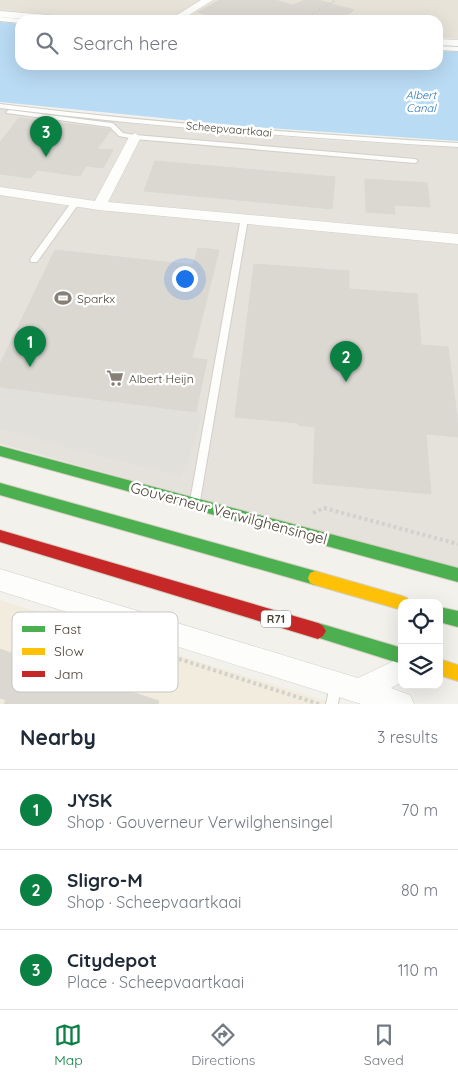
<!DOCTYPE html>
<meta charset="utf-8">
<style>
:root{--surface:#fff;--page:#f6f6f7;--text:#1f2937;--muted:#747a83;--line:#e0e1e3;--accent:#0b8043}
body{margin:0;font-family:Quicksand,sans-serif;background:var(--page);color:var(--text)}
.controls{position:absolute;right:15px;bottom:15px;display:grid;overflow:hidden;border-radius:10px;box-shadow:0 5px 20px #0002}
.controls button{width:45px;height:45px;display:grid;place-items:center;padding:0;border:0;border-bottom:1px solid var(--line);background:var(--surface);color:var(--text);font:25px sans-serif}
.you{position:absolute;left:184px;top:278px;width:18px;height:18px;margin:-12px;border:4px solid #fff;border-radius:50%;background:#1a73e8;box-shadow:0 0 0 8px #1a73e833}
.badge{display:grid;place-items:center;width:32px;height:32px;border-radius:50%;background:var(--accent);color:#fff;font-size:16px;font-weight:700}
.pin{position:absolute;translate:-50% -41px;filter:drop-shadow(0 1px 2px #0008)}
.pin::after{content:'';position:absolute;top:26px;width:18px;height:15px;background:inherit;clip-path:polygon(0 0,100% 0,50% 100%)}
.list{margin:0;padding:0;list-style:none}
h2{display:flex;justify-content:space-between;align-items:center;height:65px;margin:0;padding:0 20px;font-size:21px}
h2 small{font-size:16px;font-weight:400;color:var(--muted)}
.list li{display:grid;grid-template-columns:32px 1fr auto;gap:15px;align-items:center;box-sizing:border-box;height:80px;padding:0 20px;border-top:1px solid var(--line)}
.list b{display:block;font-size:19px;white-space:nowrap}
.list p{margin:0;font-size:16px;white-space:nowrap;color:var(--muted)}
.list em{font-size:16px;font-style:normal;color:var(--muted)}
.icon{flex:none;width:28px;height:28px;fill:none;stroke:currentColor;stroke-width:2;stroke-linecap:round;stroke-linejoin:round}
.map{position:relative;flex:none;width:458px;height:704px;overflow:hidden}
.search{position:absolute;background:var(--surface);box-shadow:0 5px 20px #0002;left:15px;right:15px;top:15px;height:55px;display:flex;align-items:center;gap:12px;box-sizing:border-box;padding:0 18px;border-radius:15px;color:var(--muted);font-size:19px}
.sheet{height:305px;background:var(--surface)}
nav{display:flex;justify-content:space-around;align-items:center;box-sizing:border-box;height:70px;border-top:1px solid var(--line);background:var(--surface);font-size:14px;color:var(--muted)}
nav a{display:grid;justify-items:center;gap:2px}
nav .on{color:var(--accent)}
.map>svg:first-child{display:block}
.residential{fill:#e7e3d9}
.industrial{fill:#e5e1db}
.education{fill:#f1ecde}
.parking{fill:#e2e0db}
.water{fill:#b9dbf4}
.building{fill:#dbd8d2;stroke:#dbd8d2}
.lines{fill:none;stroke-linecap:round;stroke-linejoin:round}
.lane-casing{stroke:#d1cfc9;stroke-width:2}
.street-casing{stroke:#d1cfc9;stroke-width:1}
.fast-casing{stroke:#d3cfc2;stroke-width:2}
.slow-casing{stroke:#d3cfc2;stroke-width:2}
.jam-casing{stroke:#d3cfc2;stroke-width:2}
.path-far1{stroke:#d3d1cb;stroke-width:2;stroke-dasharray:2 2;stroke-linecap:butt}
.path{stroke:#d3d1cb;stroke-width:4;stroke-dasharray:3 3;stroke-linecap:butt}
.lane{fill:#fdfdfc;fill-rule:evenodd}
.street{fill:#fdfdfc;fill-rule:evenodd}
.fast{fill:#4caf50;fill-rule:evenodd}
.slow{fill:#ffc107;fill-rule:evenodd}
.jam{fill:#c62828;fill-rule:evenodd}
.labels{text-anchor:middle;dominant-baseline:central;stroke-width:5;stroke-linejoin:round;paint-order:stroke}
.far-water-label{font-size:11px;font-style:italic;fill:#2376b9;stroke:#fff}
.far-street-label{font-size:11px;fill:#4b4336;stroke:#fff}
.shield{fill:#fff;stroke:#817b72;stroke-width:1}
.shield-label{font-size:11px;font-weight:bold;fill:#4b4336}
.poi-label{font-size:12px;fill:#4b4336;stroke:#fff;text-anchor:start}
.near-street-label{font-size:15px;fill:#4b4336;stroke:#fff}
.key{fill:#fff;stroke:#c9c7c3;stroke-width:1}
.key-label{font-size:14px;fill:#4b4336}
</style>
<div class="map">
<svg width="458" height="704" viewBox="0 0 458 704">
<rect width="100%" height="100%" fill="#f3f1ec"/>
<path class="residential" d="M0 0H203L166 20H99L0 11Z
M214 0H458V39L438 38V20L183 19Z"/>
<path class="industrial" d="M0 107 147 125 326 140 458 148V569L0 444Z"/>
<path class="education" d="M0 600 336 704H0Z"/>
<path class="parking" d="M0 387 202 413 197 435 181 477 0 429Z"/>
<path class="water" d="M0 22 20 24V65H438V51L458 52V141L253 127 0 102Z"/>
<path class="building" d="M220 0H275L293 5 305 0H318L354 10 340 20H220L198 12Z
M19 118 109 129 111 130 97 149 113 150 103 168 86 166 80 176 37 170 31 178 0 174V142Z
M155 161 335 177 332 209 144 191Z
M365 179 427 183 430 207 394 205 395 214 366 212Z
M198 248 219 250 192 358 207 360 196 412 0 387V364L55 250 193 265Z
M254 264 349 271V289L417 294 421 345 448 347 458 423V437L426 434 431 494 313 483 315 427 298 425V423L235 417Z
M16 643 74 662 70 672 159 701 158 704H4L6 700 0 698V649L11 653Z"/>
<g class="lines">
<g class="lane-casing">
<path id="lane" d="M0 17 20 19 22 20H20V23L0 21Z
M438 46 458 47V51L438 50Z
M0 104C152 123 305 134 458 143V147C305 138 152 127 0 108Z
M9 110 112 123 114 124 123 133 135 135 415 159 418 161 415 163 135 139 119 136 110 127 7 113 6 112Z
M73 200H79L80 202 37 262H31L30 260 31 258Z
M241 217H244L248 219 200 501 199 504 195 506 191 504 190 501Z
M335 678 339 680 341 684 338 704H326L331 680Z"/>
</g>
<g class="street-casing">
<path id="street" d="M201 0H213L181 20H169Z
M0 11 71 17 76 20H35L0 17Z
M438 39 458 40V46L438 45Z
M135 133 141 137 108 202 458 234V244L99 210 0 195V187L95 201 129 137Z
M0 569 358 678 402 657V682L391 688 410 695 414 704H361L0 591Z"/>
</g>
<g class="fast-casing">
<path id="fast" d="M0 446 458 568V582L0 456Z
M0 483 315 571 320 573 322 578 320 583 315 585 0 495Z
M439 607 458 611V627L439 622Z
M318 623 402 648V664L313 636 310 631 313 626Z"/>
</g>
<g class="slow-casing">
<path id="slow" d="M315 571 402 596 407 598 409 603H402V610L315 585 310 583 308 578 310 573Z
M439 659 458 665V681L439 675Z"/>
</g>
<g class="jam-casing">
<path id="jam" d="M0 530 318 623 323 626 326 631 323 636 318 639 0 542Z"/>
</g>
<path class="path-far1" d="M301 20 336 0"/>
<path class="path" d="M313 513 324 508 458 544
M139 646 319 704"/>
<use href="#lane" class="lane"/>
<use href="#street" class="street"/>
<use href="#fast" class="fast"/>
<use href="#slow" class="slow"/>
<use href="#jam" class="jam"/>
</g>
<defs>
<g id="stadium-bare" transform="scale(1.35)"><path d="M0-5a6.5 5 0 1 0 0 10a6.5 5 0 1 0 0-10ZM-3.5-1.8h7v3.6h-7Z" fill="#868076" stroke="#fff" stroke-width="2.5" paint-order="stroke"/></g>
<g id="supermarket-bare" transform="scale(1.35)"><path d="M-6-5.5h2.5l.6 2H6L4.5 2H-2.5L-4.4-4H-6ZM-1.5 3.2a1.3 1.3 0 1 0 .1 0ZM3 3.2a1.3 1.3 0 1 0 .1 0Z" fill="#868076" stroke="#fff" stroke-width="2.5" paint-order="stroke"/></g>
</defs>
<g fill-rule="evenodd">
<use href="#stadium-bare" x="63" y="298"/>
<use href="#supermarket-bare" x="115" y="378"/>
</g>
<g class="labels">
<g class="far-water-label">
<text x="421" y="95">Albert<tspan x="421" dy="13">Canal</tspan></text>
</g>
<g class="far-street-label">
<text transform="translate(229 129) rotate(5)">Scheepvaartkaai</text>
</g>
<rect class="shield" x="261" y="610.5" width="30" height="17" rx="4"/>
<g class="shield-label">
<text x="276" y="619">R71</text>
</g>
<g class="poi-label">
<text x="77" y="298">Sparkx</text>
<text x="129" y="378">Albert Heijn</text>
</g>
<g class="near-street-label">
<text transform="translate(229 513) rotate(15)">Gouverneur Verwilghensingel</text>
</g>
</g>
<rect x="12" y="612" width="166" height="80" rx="8" class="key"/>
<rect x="22" y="626" width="23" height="6" fill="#4caf50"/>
<rect x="22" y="648" width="23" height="7" fill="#ffc107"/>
<rect x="22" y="671" width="23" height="6" fill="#c62828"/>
<g class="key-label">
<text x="54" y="634">Fast</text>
<text x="54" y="656">Slow</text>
<text x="54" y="679">Jam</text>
</g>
</svg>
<div class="controls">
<button><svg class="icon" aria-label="locate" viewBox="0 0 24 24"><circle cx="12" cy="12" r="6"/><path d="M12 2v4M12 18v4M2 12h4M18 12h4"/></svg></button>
<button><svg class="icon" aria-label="layers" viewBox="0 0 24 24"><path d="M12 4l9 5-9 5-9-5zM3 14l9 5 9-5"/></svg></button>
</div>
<div class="you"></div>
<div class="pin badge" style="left:30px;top:367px">1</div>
<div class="pin badge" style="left:346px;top:382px">2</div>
<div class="pin badge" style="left:46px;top:157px">3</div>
<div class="search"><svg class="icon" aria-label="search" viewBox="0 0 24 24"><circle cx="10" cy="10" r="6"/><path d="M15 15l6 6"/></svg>Search here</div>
</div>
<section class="sheet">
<h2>Nearby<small>3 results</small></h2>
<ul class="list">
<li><span class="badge">1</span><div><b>JYSK</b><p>Shop · Gouverneur Verwilghensingel</p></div><em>70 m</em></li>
<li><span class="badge">2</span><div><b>Sligro-M</b><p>Shop · Scheepvaartkaai</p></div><em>80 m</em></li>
<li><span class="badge">3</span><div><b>Citydepot</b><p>Place · Scheepvaartkaai</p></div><em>110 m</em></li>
</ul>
</section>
<nav>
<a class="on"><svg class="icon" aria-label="map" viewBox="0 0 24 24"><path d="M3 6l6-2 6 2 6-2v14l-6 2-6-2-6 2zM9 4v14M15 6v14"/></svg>Map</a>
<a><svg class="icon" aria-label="directions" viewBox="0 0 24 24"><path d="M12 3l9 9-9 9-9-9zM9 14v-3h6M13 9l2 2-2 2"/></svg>Directions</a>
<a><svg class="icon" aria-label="saved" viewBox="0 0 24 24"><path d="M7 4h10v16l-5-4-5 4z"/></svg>Saved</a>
</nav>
